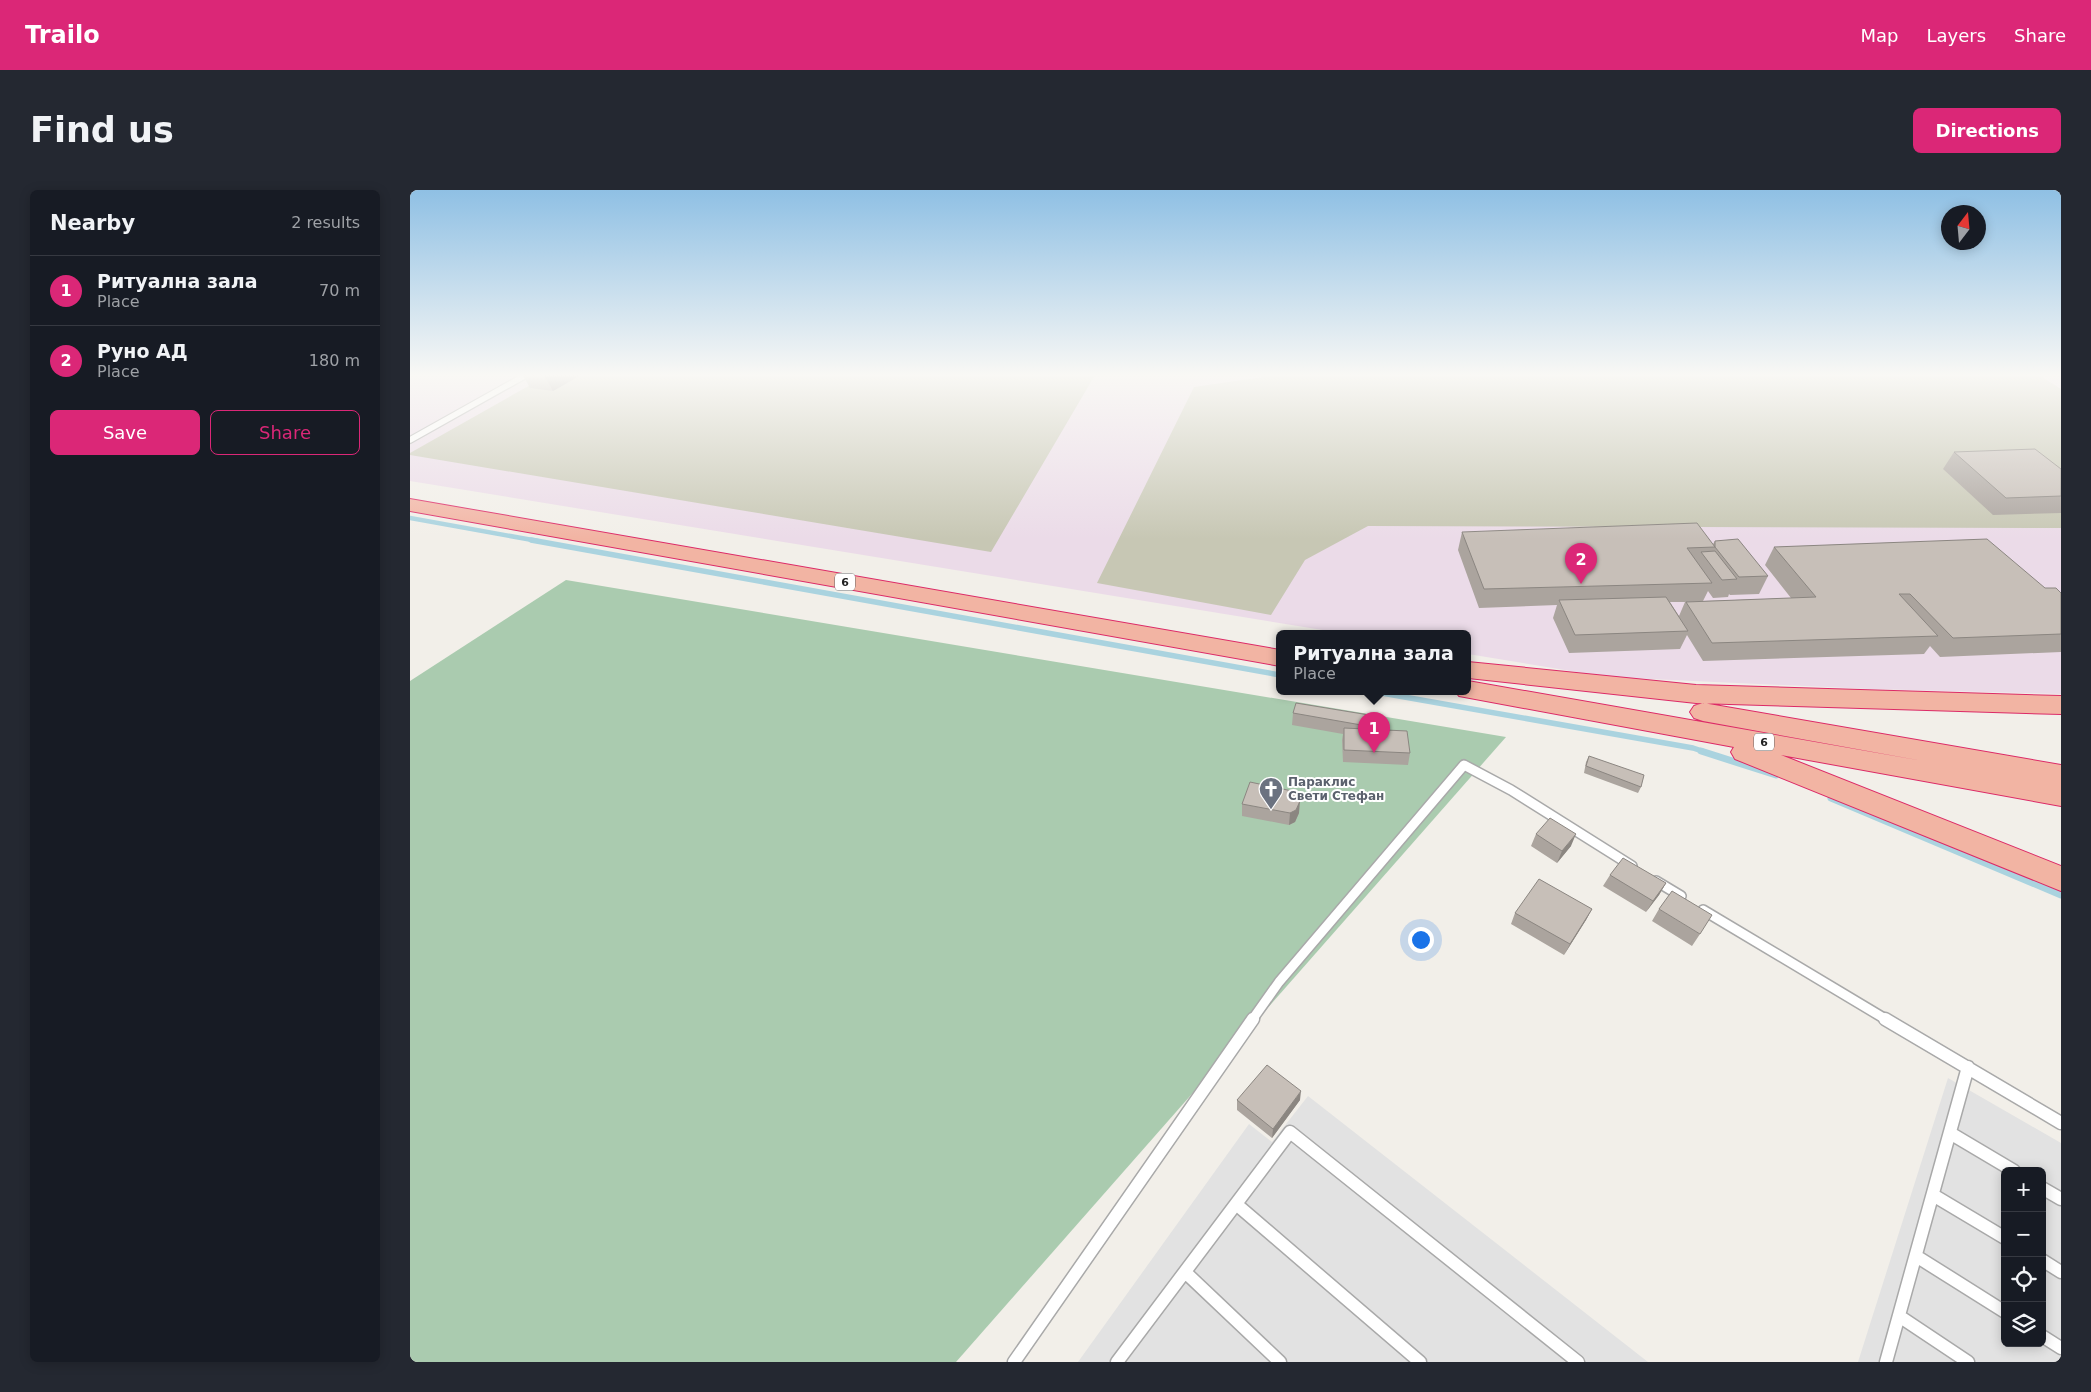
<!DOCTYPE html>
<meta charset="utf-8">
<style>
:root{--surface:#171b24;--page:#242831;--text:#f1f3f6;--muted:#9ea1a6;--line:#363941;--accent:#db2777}
body{margin:0;font-family:"DejaVu Sans",sans-serif;background:var(--page);color:var(--text)}
.controls{position:absolute;right:15px;bottom:15px;display:grid;overflow:hidden;border-radius:8px;box-shadow:0 2px 12px #0003}
.controls button{width:45px;height:45px;display:grid;place-items:center;padding:0;border:0;border-bottom:1px solid var(--line);background:var(--surface);color:var(--text);font:25px sans-serif}
.compass{position:absolute;left:1531px;top:15px;width:45px;height:45px;border-radius:50%;background:var(--surface);box-shadow:0 2px 12px #0003;rotate:16deg}
.you{position:absolute;left:1010px;top:749px;width:18px;height:18px;margin:-12px;border:4px solid #fff;border-radius:50%;background:#1a73e8;box-shadow:0 0 0 8px #1a73e833}
.badge{display:grid;place-items:center;width:32px;height:32px;border-radius:50%;background:var(--accent);color:#fff;font-size:16px;font-weight:700}
.pin{position:absolute;translate:-50% -41px;filter:drop-shadow(0 1px 2px #0008)}
.pin::after{content:'';position:absolute;top:26px;width:18px;height:15px;background:inherit;clip-path:polygon(0 0,100% 0,50% 100%)}
.popup{position:absolute;left:866px;top:440px;width:195px;height:65px;box-sizing:border-box;display:grid;place-content:center;border-radius:8px;background:var(--surface);filter:drop-shadow(0 1px 4px #0005);font-size:16px;white-space:nowrap;color:var(--muted)}
.popup b{font-size:19px;color:var(--text)}
.popup::after{content:'';position:absolute;left:50%;top:100%;margin-left:-10px;border:10px solid transparent;border-top-color:var(--surface)}
.list{margin:0;padding:0;list-style:none}
h2{display:flex;justify-content:space-between;align-items:center;height:65px;margin:0;padding:0 20px;font-size:21px}
h2 small{font-size:16px;font-weight:400;color:var(--muted)}
.list li{display:grid;grid-template-columns:32px 1fr auto;gap:15px;align-items:center;box-sizing:border-box;height:70px;padding:0 20px;border-top:1px solid var(--line)}
.list b{display:block;font-size:19px;white-space:nowrap}
.list p{margin:0;font-size:16px;white-space:nowrap;color:var(--muted)}
.list em{font-size:16px;font-style:normal;color:var(--muted)}
.actions{display:flex;gap:10px;padding:15px 20px}
.actions a{flex:1;padding:11px 0;border:1px solid var(--accent);border-radius:8px;text-align:center;font-size:18px;color:var(--accent)}
.actions .main{background:var(--accent);color:#fff}
.icon{flex:none;width:28px;height:28px;fill:none;stroke:currentColor;stroke-width:2;stroke-linecap:round;stroke-linejoin:round}
.map{position:relative;flex:none;width:1651px;height:1172px;overflow:hidden;border-radius:8px}
header{display:flex;align-items:center;gap:30px;box-sizing:border-box;height:70px;padding:0 25px;background:var(--accent);color:#fff}
header strong{font-size:24px}
nav{display:flex;gap:28px;margin-inline-start:auto;font-size:18px}
.intro{display:flex;align-items:center;justify-content:space-between;box-sizing:border-box;height:120px;padding:0 30px}
h1{margin:0;font-size:35px}
.button{padding:12px 22px;border-radius:8px;background:var(--accent);color:#fff;font-size:18px;font-weight:700}
main{display:flex;gap:30px;padding:0 30px}
aside{flex:1;background:var(--surface);border-radius:8px;box-shadow:0 2px 12px #0003}
.map>svg:first-child{display:block}
.industrial{fill:#ebdbe8}
.construction{fill:#c7c7b4}
.cemetery{fill:#aacbaf}
.parking{fill:#e2e2e2;fill-rule:evenodd}
.lines{fill:none;stroke-linecap:round;stroke-linejoin:round}
.stream-far2{stroke:#aad3df;stroke-width:4.5}
.stream-far1{stroke:#aad3df;stroke-width:5.5}
.stream{stroke:#aad3df;stroke-width:7}
.service-far2-casing{stroke:#a9a9a9;stroke-width:8}
.service-far1-casing{stroke:#a9a9a9;stroke-width:12}
.service-casing{stroke:#a9a9a9;stroke-width:15}
.trunk-casing{stroke:#dc2a67;stroke-width:2}
.service-far2{stroke:#fff;stroke-width:5.5}
.service-far1{stroke:#fff;stroke-width:9}
.service{stroke:#fff;stroke-width:12}
.trunk{fill:#f2b4a3;fill-rule:evenodd}
.wall{fill:#aba49e;fill-rule:evenodd}
.shaded-wall{fill:#8b8681}
.building{fill:#c7bfb8;stroke:#8b8681}
.labels{text-anchor:middle;dominant-baseline:central;stroke-width:4;stroke-linejoin:round;paint-order:stroke}
.shield{fill:#fff;stroke:#646464;stroke-width:1}
.shield-label{font-size:11px;font-weight:bold;fill:#222}
.worship-label{font-size:12px;font-weight:bold;fill:#5b616d;stroke:#fff;text-anchor:start}
</style>
<header>
<strong>Trailo</strong>
<nav><a>Map</a><a>Layers</a><a>Share</a></nav>
</header>
<div class="intro"><h1>Find us</h1><a class="button">Directions</a></div>
<main>
<aside>
<h2>Nearby<small>2 results</small></h2>
<ul class="list">
<li><span class="badge">1</span><div><b>Ритуална зала</b><p>Place</p></div><em>70 m</em></li>
<li><span class="badge">2</span><div><b>Руно АД</b><p>Place</p></div><em>180 m</em></li>
</ul>
<div class="actions"><a class="main">Save</a><a>Share</a></div>
</aside>
<div class="map">
<svg width="1651" height="1172" viewBox="0 0 1651 1172">
<rect width="100%" height="100%" fill="#f2efe9"/>
<path class="industrial" d="M0 185H1651V504L1460 499 1197 487 1058 464V444H937L0 291Z"/>
<path class="construction" d="M138 185H685L581 362 0 265V263Z
M868 185H1629L1651 199V338L958 336 895 370 861 425 687 393 784 197Z"/>
<path class="cemetery" d="M156 390 1096 547 546 1172H0V491Z"/>
<path class="parking" d="M1538 888 1651 953V1172H1448ZM1595 981H1632V1153H1595Z
M898 906 1238 1172H668L839 934 862 952Z"/>
<g class="lines">
<path class="stream-far2" d="M0 328 128 351"/>
<path class="stream-far1" d="M121 350 870 485
M966 502 1283 558 1295 562"/>
<path class="stream" d="M1291 561 1366 585
M1421 608 1651 705"/>
<g class="service-far2-casing">
<path id="service-far2" d="M0 250 116 185"/>
</g>
<g class="service-far1-casing">
<path id="service-far1" d="M1246 691 1271 706
M1293 720 1477 830
M842 830 869 792 1054 575 1101 600 1222 676"/>
</g>
<g class="service-casing">
<path id="service" d="M1475 829 1651 933
M1540 943 1604 981
M1632 998 1651 1009
M1523 1005 1595 1048
M826 1014 1010 1172
M1506 1066 1595 1122
M1632 1070 1651 1082
M775 1082 870 1172
M1489 1126 1558 1172
M1632 1146 1651 1158
M604 1172 843 829
M707 1172 880 942 1168 1172
M1476 1172 1558 877"/>
</g>
<g class="trunk-casing">
<path id="trunk" d="M0 309 870 460V476L0 321Z
M1058 472 1286 495 1651 506V524L1286 513 1058 488Z
M1058 491 1513 571 1293 531 1284 528 1280 522 1284 516 1293 513 1651 575V616L1371 565 1651 676V701L1325 569 1321 562 1324 557 1049 506 1046 502H1058Z"/>
</g>
<use href="#service-far2" class="service-far2"/>
<use href="#service-far1" class="service-far1"/>
<use href="#service" class="service"/>
<use href="#trunk" class="trunk"/>
</g>
<path class="wall" d="M113 185H171L143 201 120 198Z
M1544 262 1651 279V323L1583 325 1533 279Z
M1052 342 1303 354 1305 351 1358 386 1349 404 1320 405 1319 404 1318 407 1303 408 1298 401 1293 411 1381 408 1355 375 1364 357 1635 398 1651 403V462L1530 467 1520 456 1514 464 1293 471 1277 445 1270 459 1159 463 1143 428 1147 415 1069 418 1048 360ZM1260 412H1275L1269 426Z
M883 523 959 525 957 539 1000 563 998 575 933 572 932 550 933 544 882 535Z
M1179 566 1231 597 1228 603 1174 583 1176 572Z
M832 614 889 623 885 632 879 635 832 626Z
M1126 644 1161 656 1147 673 1121 656Z
M1200 685 1256 693 1249 705 1236 722 1193 696Z
M1182 719 1176 730 1154 765 1101 734 1105 723Z
M1249 719 1290 744 1282 756 1242 731Z
M827 910H890L862 948 827 920Z"/>
<path class="shaded-wall" d="M134 185H171L143 201Z
M890 611 889 623 885 632 879 635 880 623Z
M1166 644 1161 656 1147 673 1152 661Z
M1256 693 1249 705 1236 722 1243 711Z
M1182 719 1176 730 1154 765 1160 754Z
M891 901 890 910 862 948 863 939Z"/>
<path class="building" d="M1625 259 1651 279V306L1596 308 1544 262Z
M1287 333 1305 357 1277 358 1302 393 1074 399 1052 342Z
M1328 349 1358 386 1329 387 1305 357V351Z
M1577 349 1635 398H1646L1651 403V444L1543 448 1500 404H1489L1528 446 1302 453 1276 412 1406 407 1364 357Z
M1305 361 1327 389 1312 390 1291 362Z
M1256 407 1278 441 1165 445 1149 410Z
M886 513 959 525 957 536 883 523Z
M934 538 997 541 1000 563 934 560Z
M1179 566 1234 585 1231 597 1176 576Z
M840 592 882 601 888 605 890 611 886 620 880 623 832 614Z
M1140 628 1166 644 1152 661 1126 644Z
M1213 668 1256 693 1243 711 1200 685Z
M1129 689 1182 719 1160 754 1105 723Z
M1262 701 1302 725 1290 744 1249 719Z
M857 875 891 901 863 939 827 910Z"/>
<linearGradient id="sky" x2="0" y2="1"><stop stop-color="#8fc0e4"/><stop offset="0.53" stop-color="#f9f8f5"/><stop offset="1" stop-color="#f9f8f5" stop-opacity="0"/></linearGradient>
<rect width="1651" height="349" fill="url(#sky)"/>
<defs>
<g id="church-pin" transform="scale(1.25)"><path d="M0 17L-7.5 6A9.5 9.5 0 1 1 7.5 6Z" fill="#6b7280" stroke="#fff"/><path d="M-1.2-6h2.4v3.5h3.3v2.4h-3.3V6h-2.4V-.1h-3.3v-2.4h3.3Z" fill="#fff"/></g>
</defs>
<g fill-rule="evenodd">
<use href="#church-pin" x="861" y="599"/>
</g>
<g class="labels">
<g class="shield">
<rect x="425" y="383.5" width="20" height="17" rx="4"/>
<rect x="1344" y="543.5" width="20" height="17" rx="4"/>
</g>
<g class="shield-label">
<text x="435" y="392">6</text>
<text x="1354" y="552">6</text>
</g>
<g class="worship-label">
<text x="878" y="592">Параклис<tspan x="878" dy="14">Свети Стефан</tspan></text>
</g>
</g>
</svg>
<div class="controls">
<button>+</button>
<button>−</button>
<button><svg class="icon" aria-label="locate" viewBox="0 0 24 24"><circle cx="12" cy="12" r="6"/><path d="M12 2v4M12 18v4M2 12h4M18 12h4"/></svg></button>
<button><svg class="icon" aria-label="layers" viewBox="0 0 24 24"><path d="M12 4l9 5-9 5-9-5zM3 14l9 5 9-5"/></svg></button>
</div>
<svg class="compass" viewBox="-18 -18 36 36"><path d="M0-13l5 13h-10z" fill="#e53935"/><path d="M0 13l5-13h-10z" fill="#9ea1a6"/></svg>
<div class="you"></div>
<div class="pin badge" style="left:964px;top:563px">1</div>
<div class="popup"><b>Ритуална зала</b>Place</div>
<div class="pin badge" style="left:1171px;top:394px">2</div>
</div>
</main>
